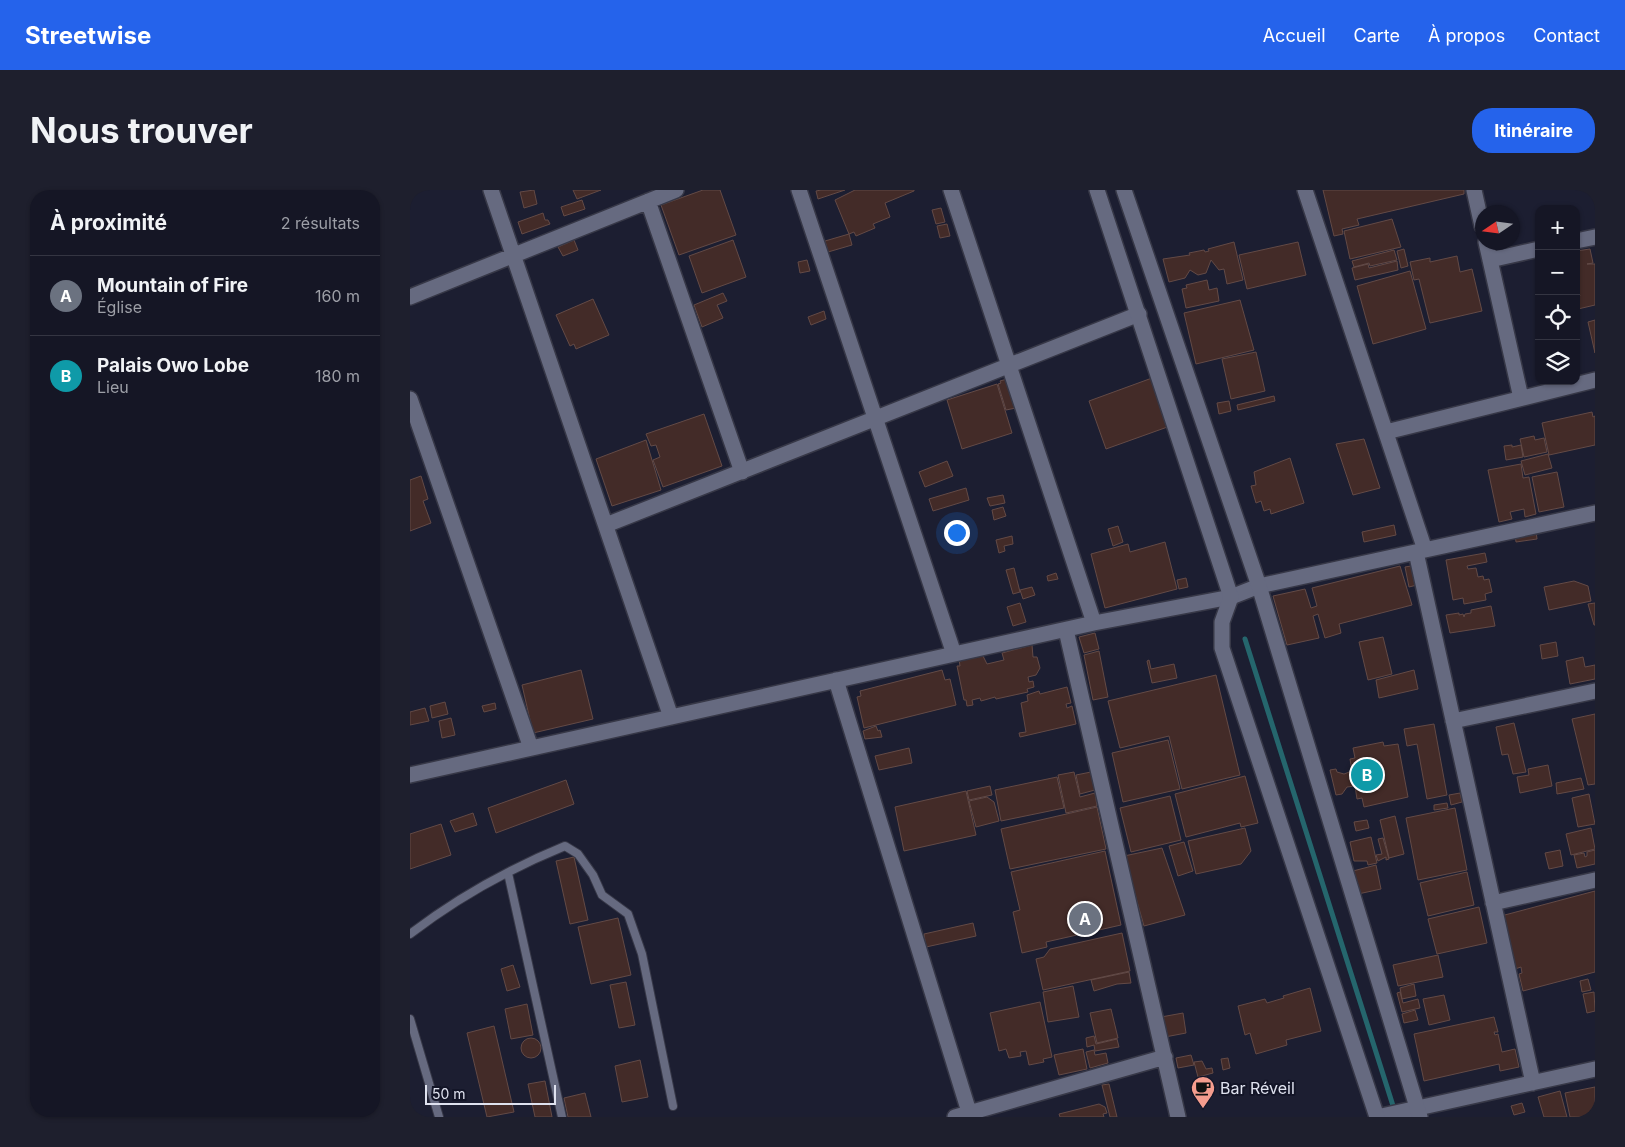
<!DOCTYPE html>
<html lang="fr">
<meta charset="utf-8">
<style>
:root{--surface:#151625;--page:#1e1f2d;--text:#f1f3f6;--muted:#9d9fa7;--line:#343542;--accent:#2563eb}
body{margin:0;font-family:Inter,sans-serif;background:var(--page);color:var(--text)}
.controls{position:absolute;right:15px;top:15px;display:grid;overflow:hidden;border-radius:10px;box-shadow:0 1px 4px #0004}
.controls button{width:45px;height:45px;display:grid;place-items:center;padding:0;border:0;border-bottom:1px solid var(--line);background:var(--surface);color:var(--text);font:25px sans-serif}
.compass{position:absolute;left:1065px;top:15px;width:45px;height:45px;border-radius:50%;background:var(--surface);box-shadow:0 1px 4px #0004;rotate:257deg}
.scale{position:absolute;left:15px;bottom:12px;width:131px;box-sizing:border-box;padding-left:5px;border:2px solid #dfe2ef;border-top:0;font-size:14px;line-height:18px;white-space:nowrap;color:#dfe2ef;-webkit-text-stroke:4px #131527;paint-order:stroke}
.you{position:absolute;left:546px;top:342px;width:18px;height:18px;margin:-12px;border:4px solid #fff;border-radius:50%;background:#1a73e8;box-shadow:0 0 0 8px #1a73e833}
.badge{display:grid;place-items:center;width:32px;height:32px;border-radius:50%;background:var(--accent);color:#fff;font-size:16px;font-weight:700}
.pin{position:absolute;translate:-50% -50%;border:2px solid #fff;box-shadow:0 1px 5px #0006}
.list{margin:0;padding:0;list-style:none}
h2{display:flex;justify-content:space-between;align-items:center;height:65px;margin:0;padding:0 20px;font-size:21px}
h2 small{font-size:16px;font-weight:400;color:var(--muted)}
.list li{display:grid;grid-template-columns:32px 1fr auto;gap:15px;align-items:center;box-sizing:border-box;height:80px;padding:0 20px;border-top:1px solid var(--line)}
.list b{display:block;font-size:19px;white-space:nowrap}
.list p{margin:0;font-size:16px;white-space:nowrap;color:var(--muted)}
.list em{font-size:16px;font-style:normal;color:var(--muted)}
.icon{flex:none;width:28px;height:28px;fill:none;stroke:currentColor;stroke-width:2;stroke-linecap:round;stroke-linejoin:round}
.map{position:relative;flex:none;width:1185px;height:927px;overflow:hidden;border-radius:20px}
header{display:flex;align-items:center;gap:30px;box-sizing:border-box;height:70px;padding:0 25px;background:var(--accent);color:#fff}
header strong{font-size:24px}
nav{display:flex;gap:28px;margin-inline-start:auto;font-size:18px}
.intro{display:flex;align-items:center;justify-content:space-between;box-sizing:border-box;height:120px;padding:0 30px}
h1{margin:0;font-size:35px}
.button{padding:12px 22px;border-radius:20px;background:var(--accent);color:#fff;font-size:18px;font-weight:700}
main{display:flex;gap:30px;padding:0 30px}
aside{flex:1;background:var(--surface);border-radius:20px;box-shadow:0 1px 4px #0004}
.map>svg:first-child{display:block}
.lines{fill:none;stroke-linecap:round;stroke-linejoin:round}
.stream{stroke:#25666d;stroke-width:5}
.building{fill:#432b28;stroke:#634a46}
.service-casing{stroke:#373847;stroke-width:10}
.minor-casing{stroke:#373847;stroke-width:18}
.tertiary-casing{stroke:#373847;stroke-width:18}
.service{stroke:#666a80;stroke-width:8}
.minor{stroke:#666a80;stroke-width:15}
.tertiary{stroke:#666a80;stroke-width:15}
.labels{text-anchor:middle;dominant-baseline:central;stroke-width:4;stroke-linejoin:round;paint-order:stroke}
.poi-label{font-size:16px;fill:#dfe2ef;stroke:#131527;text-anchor:start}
</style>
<header>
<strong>Streetwise</strong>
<nav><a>Accueil</a><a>Carte</a><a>À propos</a><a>Contact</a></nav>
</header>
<div class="intro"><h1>Nous trouver</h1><a class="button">Itinéraire</a></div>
<main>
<aside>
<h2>À proximité<small>2 résultats</small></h2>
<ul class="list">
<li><span class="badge" style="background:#6b7280">A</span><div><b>Mountain of Fire</b><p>Église</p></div><em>160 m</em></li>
<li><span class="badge" style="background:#0f9aa8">B</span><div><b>Palais Owo Lobe</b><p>Lieu</p></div><em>180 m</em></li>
</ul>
</aside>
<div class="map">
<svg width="1185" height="927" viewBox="0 0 1185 927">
<rect width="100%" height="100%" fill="#1c1e31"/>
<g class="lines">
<path class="stream" d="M835 449 985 922"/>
</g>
<path class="building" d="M124 0 127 14 114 18 110 2Z
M163 0H191L167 9Z
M293 0H310L326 45 269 65 251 15Z
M411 0H435L408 9 406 1Z
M445 0H504V1L475 13 480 27 463 34 465 38 446 46 444 42 439 44 425 10Z
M913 0H1054V4L947 29 949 35 932 39 933 44 924 46Z
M172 10 175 19 154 26 151 17Z
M531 18 535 32 526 34 522 20Z
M133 23 135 30H138L140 34 112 44 108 32Z
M982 29 991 57 940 69 934 41Z
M537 34 540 46 530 48 527 36Z
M439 44 442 55 418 62 415 51Z
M164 50 168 60 153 66 148 57Z
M323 50 336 87 292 103 279 66Z
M824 52 833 90 817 94 814 79 809 80 801 70 796 83 788 85 780 80 775 88 759 92 753 69 780 65 779 63 794 60 795 62 799 61 798 59Z
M888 52 896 85 837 99 829 65Z
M994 59 998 76 991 78 987 61Z
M1180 59 1183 73 1177 74H1185V115L1168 119 1166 107 1170 106 1166 94V61Z
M984 60 987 70 960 76 959 73 944 77 942 71Z
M1047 66 1050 82 1062 79 1072 121 1020 133 1009 89 1004 90 1000 72 1020 68V72Z
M397 70 400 81 390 83 388 72Z
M987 71 988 80 945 90 942 78 958 74 959 78Z
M1000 81 1016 139 963 154 947 96Z
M797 90 799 100 807 98 809 111 776 118 772 99 777 98 776 95Z
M313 103 317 111 307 115 313 128 292 137 284 115Z
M183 109 199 145 166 159 164 154 160 156 146 125Z
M830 110 844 160 786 174 774 123Z
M414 121 416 129 401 135 398 127Z
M1185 130V163L1178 132Z
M846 162 855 201 821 209 812 169Z
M742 188 763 235 696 259 679 211Z
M597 189 606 218 596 220 588 194 591 193 590 191Z
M587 194 602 243 552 259 537 210Z
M864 206 865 211 828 220 827 215Z
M819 211 821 221 809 224 807 213Z
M1182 222 1183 227 1185 226V255L1139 265 1132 233Z
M294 224 312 276 253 297 243 270 250 267 246 255 241 256 236 244Z
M1124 246 1125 250 1134 248 1137 262 1114 267 1110 249Z
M954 249 970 298 943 305 926 254Z
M236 250 251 300 202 316 186 269Z
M1102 255V257L1111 255 1113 267 1096 270 1094 256Z
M1138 264 1142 278 1115 285 1111 271Z
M880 268 894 313 861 324 860 319 854 321 851 311 846 313 841 296 846 295 844 282Z
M537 271 543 286 515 297 509 282Z
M1111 274 1113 288 1119 287 1126 324 1115 327 1114 319 1100 322 1102 329 1089 332 1078 280Z
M1147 282 1154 317 1129 322 1122 287Z
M11 286 18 309 13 311 21 333 0 341V290Z
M556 298 559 310 523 321 519 309Z
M593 305 595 313 580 316 577 308Z
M593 317 596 326 584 330 582 320Z
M984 335 986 345 954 352 952 342Z
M708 336 713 352 703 356 698 339Z
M1126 341 1127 349 1106 352 1105 344Z
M602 346 603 354 594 356 595 361 589 363 586 350Z
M755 352 767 399 695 418 681 364 718 354 720 362Z
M1075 363 1077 372 1057 376 1058 379 1066 378 1068 387 1073 386 1074 390 1079 389 1082 402 1075 404 1076 410 1054 414 1053 408 1043 410 1036 370Z
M1007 375 1011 394 999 397 995 377Z
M990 376 1002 415 929 434 931 443 915 448 908 424 903 426 909 448 877 455 863 406 895 399 901 418 907 416 902 398Z
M604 378 610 402 603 404 596 380Z
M646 383 648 389 638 391 637 386Z
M776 388 778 397 769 399 767 390Z
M1164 391 1178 396 1181 411 1139 420 1134 397Z
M622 397 625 405 613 409 610 400Z
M610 413 616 432 603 436 597 417Z
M1185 413V435H1184L1178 414Z
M1081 416 1085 436 1040 443 1036 425 1049 423V425L1053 424 1054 427 1055 424 1061 423V420Z
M685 443 689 459 674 463 669 447Z
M973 447 982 484 958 490 949 452Z
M1146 452 1148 466 1132 469 1130 455Z
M622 455 623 467H627L630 478 626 485 618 487 619 492 623 491 624 497 617 499 618 502 586 509 585 507 571 511 570 508 562 510 563 515 557 516 556 510H554L547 476H550L549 469 572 464 577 474 594 470 592 463Z
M689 461 698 507 683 510 674 465Z
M1173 467 1175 477 1185 475V489L1160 494 1156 471Z
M739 470 741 479 764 474 767 488 742 493 737 471Z
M171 480 183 529 123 543 112 495Z
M532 480 535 490 540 489 546 515 454 538 447 507 451 506 450 501Z
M1004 480 1008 499 969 508 966 490Z
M806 485 830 585 772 599 759 546 710 558 698 511Z
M657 497 661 513 656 514 657 518 662 516 666 534 610 547 609 543 616 542 611 513 618 511 617 505 629 501 630 504Z
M35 512 38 524 22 528 20 516Z
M85 513 86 519 74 522 72 516Z
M15 518 19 531 0 535V522Z
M1185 524V594L1178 595 1162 529Z
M41 528 45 545 32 548 29 531Z
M1104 533 1116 582 1103 584 1098 564 1092 565 1086 537Z
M1024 534 1037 605 1017 609 1007 554 997 556 994 539Z
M466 536 468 541 470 540 472 547 455 549 453 541Z
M758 550 770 599 713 612 702 563Z
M973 552 974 556 988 554 998 607 954 617 952 608 947 609 945 596 937 597 932 604 926 605 920 580 926 579 927 582 934 584 942 581 940 569 945 568 943 558Z
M499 558 502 573 469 580 465 566Z
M1138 575 1142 596 1110 603 1107 587 1119 585 1118 579Z
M664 582 670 607 685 603 687 616 656 623 648 585Z
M681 582 685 600 670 604 666 585Z
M835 586 848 633 831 637 830 633 776 647 765 604Z
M647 587 654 618 591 631 585 600Z
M1171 588 1174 599 1147 604 1146 593Z
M156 590 164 614 86 643 78 618Z
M580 596 582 605 559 610 557 601Z
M556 601 566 645 494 661 485 617Z
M1050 603 1052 612 1041 615 1039 605Z
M1179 604 1185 634 1168 637 1162 608Z
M760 606 771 650 721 662 710 618Z
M577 607 584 612 589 631 566 637 559 611Z
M1037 613 1038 618 1024 620V615Z
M687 617 696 659 600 679 591 639Z
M1045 618 1057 680 1008 690 996 628Z
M63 623 67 635 45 642 40 631Z
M985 626 994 664 979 668 970 630Z
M957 630 959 638 946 641 944 632Z
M31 634 41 665 0 679V644Z
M835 638 841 661 831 674 786 684 778 651Z
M1181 638 1185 659 1161 665 1156 644Z
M961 647 967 673 958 675 957 671H944L940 652Z
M973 648 979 669 976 670V667L968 671 966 665 972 664 968 649Z
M774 652 783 681 768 686 759 656Z
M752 658 775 725 734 736 714 666Z
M1150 660 1153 676 1139 679 1135 663Z
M1185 660V674L1167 678 1164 665 1174 663 1175 667 1177 666V662Z
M695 661 711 735 636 752 637 757 612 763 603 722 610 720 601 682Z
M164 667 178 730 160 734 146 671Z
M966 675 971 699 948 704 943 681Z
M1057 682 1064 715 1018 726 1010 693Z
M1185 701V782L1113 801 1109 784 1112 783 1111 777 1105 779 1091 726Z
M1069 717 1077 753 1027 764 1018 729Z
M208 728 221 785 181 794 168 737Z
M563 733 566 746 516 757 514 744Z
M712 743 720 781 633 800 626 769 634 767 640 759Z
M1028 765 1033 787 988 796 983 775Z
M103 775 110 797 97 801 91 779Z
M719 782 721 793 707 794 684 801 681 790Z
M1178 789 1181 800 1172 802 1170 791Z
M216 792 225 835 209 838 200 795Z
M1004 794 1006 806 992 809 990 798Z
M663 796 669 827 638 832 633 802Z
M900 798 911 841 876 850 877 855 846 864 840 843 835 845 828 816 855 809 857 813 874 808 873 806Z
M990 802 993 813 1008 809 1010 818 992 822 987 803Z
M1184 802 1185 821 1177 823 1173 804Z
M1034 805 1040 830 1019 835 1013 809Z
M630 812 642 867 633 869 634 872 619 875 616 861 610 862 611 866 599 868 596 859 589 861 580 823Z
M117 814 123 845 101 849 95 819Z
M701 819 708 848 687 853 680 823Z
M1005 820 1008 830 994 833 992 824Z
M773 823 776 843 755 847 751 827Z
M1084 827 1088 842H1084L1085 845 1088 844 1092 862 1105 859 1109 877 1090 881 1089 874 1014 891 1004 844Z
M84 836 104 922 77 927 57 843Z
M684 846 686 854 707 849 709 857 685 861 684 855 677 857 676 848Z
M111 858a10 10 0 1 1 20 0a10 10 0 1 1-20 0Z
M673 859 677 879 649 885 644 865Z
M684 860 685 865 696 863 698 873 680 878 676 862Z
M781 865 784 875 768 878 766 868Z
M818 868 820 878 813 880 811 869Z
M230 870 238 907 212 912 205 876Z
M792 871 796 879 802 878 803 883 788 887 784 872Z
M135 891 142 927H125L118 894Z
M699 894 707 927H700L692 895Z
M1185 897V927H1160L1155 903Z
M1150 901 1157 927H1134L1128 907Z
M175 903 181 927H158L154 908Z
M1112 913 1115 922 1104 925 1101 916Z
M689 914 695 917 697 923 693 924 694 927H650L649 924Z"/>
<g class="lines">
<g class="service-casing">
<path id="service" d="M98 683 152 927
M0 744C47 708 101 678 155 656L168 664 183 685 192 705 218 724 232 764 263 916
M0 829 29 927"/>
</g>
<g class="minor-casing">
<path id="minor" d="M81 0 261 527
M389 0 544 464
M541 0 684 433
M895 0 1015 360
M1064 0 1072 36
M238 11 332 282
M1166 51 1185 47
M1076 52 1111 208
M1080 70 1129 59
M0 107 266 0
M0 209 121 558
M976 242 1185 190
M196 335 729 124
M1006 362 1123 893
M656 440 768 927
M426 490 559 922
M1043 531 1185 501
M0 585 684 433 821 407 849 396 1185 323
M1083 713 1185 690
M545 927 755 867
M967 927 1185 879"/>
</g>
<g class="tertiary-casing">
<path id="tertiary" d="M687 0 821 407 812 432V458L967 927
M714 0 849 396 1010 927"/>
</g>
<use href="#service" class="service"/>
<use href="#minor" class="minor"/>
<use href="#tertiary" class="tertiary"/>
</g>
<defs>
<g id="cafe-pin" transform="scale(1.25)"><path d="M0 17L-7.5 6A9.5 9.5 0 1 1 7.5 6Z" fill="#f59d8e" stroke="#131527"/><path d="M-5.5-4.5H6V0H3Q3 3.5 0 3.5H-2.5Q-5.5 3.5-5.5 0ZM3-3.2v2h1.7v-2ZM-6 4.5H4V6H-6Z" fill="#111"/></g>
</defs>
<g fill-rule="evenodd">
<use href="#cafe-pin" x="793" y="898"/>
</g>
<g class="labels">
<g class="poi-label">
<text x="810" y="898">Bar Réveil</text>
</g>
</g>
</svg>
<div class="controls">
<button>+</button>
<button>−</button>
<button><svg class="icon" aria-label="locate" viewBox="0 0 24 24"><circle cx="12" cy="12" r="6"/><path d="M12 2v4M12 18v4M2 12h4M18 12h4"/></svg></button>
<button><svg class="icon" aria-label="layers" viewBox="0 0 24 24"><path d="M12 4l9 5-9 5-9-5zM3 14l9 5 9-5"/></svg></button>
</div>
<svg class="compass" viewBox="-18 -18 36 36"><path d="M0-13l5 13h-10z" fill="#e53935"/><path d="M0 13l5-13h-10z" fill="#9d9fa7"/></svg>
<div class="scale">50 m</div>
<div class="you"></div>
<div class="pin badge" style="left:675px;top:729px;background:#6b7280">A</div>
<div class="pin badge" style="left:957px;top:585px;background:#0f9aa8">B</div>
</div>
</main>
